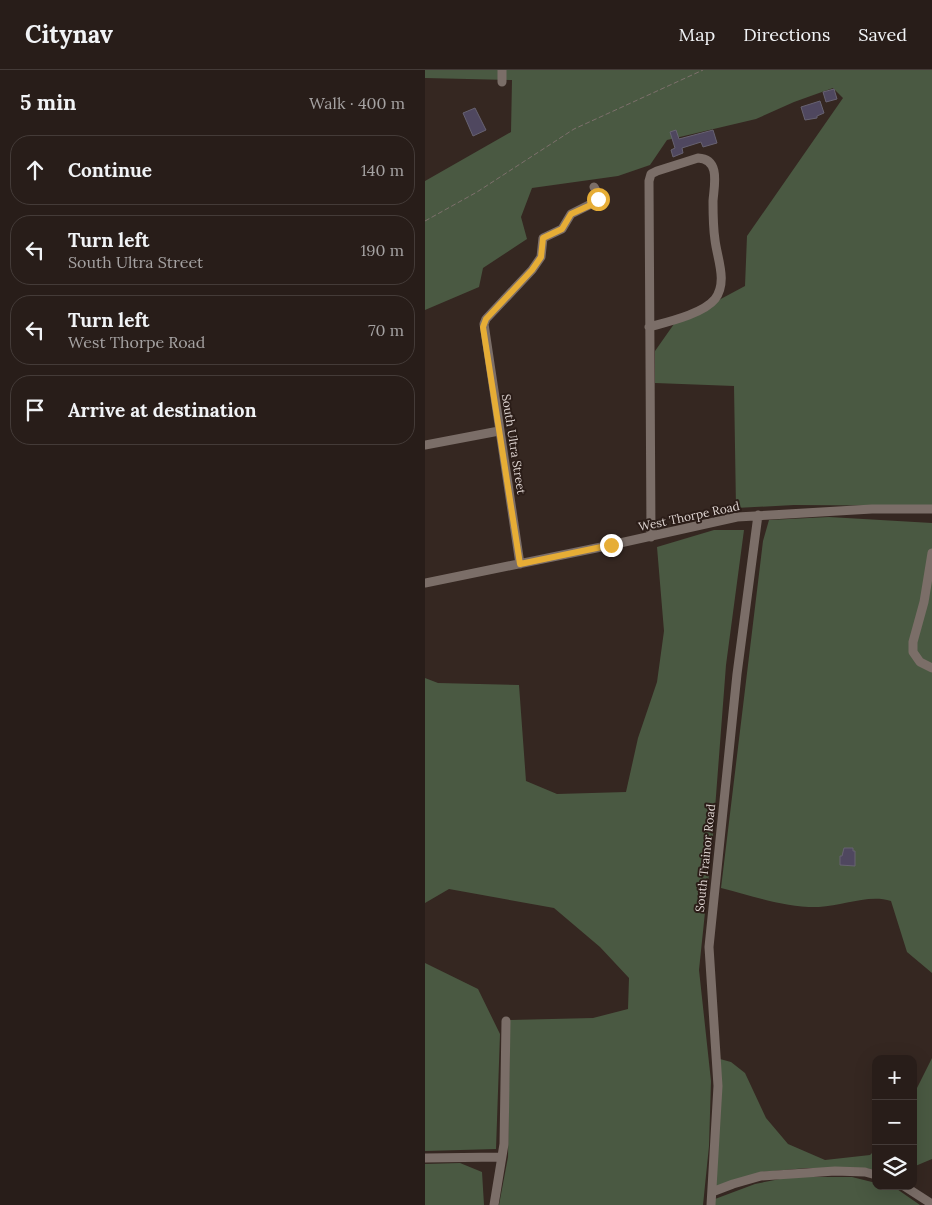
<!DOCTYPE html>
<meta charset="utf-8">
<style>
:root{--surface:#281d19;--page:#342a26;--text:#f1f3f6;--muted:#a5a2a2;--line:#443b38}
body{margin:0;font-family:Lora,serif;background:var(--page);color:var(--text)}
.controls{position:absolute;right:15px;bottom:15px;display:grid;overflow:hidden;border-radius:10px;box-shadow:0 5px 20px #0002}
.controls button{width:45px;height:45px;display:grid;place-items:center;padding:0;border:0;border-bottom:1px solid var(--line);background:var(--surface);color:var(--text);font:25px sans-serif}
.stop{position:absolute;width:15px;height:15px;margin:-11px;border:4px solid #e6ad36;border-radius:50%;background:#fff}
.stop.end{background:#e6ad36;border-color:#fff;box-shadow:0 1px 5px #0008}
.list{margin:0;padding:0;list-style:none}
h2{display:flex;justify-content:space-between;align-items:center;height:65px;margin:0;padding:0 20px;font-size:21px}
h2 small{font-size:16px;font-weight:400;color:var(--muted)}
.list li{display:grid;grid-template-columns:32px 1fr auto;gap:15px;align-items:center;box-sizing:border-box;height:70px;margin:0 10px 10px;padding:0 10px;border:1px solid var(--line);border-radius:20px}
.list b{display:block;font-size:19px;white-space:nowrap}
.list p{margin:0;font-size:16px;white-space:nowrap;color:var(--muted)}
.list em{font-size:16px;font-style:normal;color:var(--muted)}
.icon{flex:none;width:28px;height:28px;fill:none;stroke:currentColor;stroke-width:2;stroke-linecap:round;stroke-linejoin:round}
.map{position:relative;flex:none;width:507px;height:1135px;overflow:hidden}
header{display:flex;align-items:center;gap:30px;box-sizing:border-box;height:70px;padding:0 25px;background:var(--surface);border-bottom:1px solid var(--line)}
header strong{font-size:24px}
nav{display:flex;gap:28px;margin-inline-start:auto;font-size:18px}
main{display:flex}
aside{flex:1;background:var(--surface)}
.map>svg:first-child{display:block}
.green{fill:#4a5942}
.building{fill:#4f475f;stroke:#676271}
.lines{fill:none;stroke-linecap:round;stroke-linejoin:round}
.path{stroke:#7d706c;stroke-width:1;stroke-dasharray:5 2.5;stroke-linecap:butt}
.minor{stroke:#7b6e68;stroke-width:9}
.route{stroke:#e6ad36;stroke-width:6}
.labels{text-anchor:middle;dominant-baseline:central;stroke-width:4;stroke-linejoin:round;paint-order:stroke}
.street-label{font-size:12px;fill:#ded4d1;stroke:#2b1d18}
</style>
<header>
<strong>Citynav</strong>
<nav><a>Map</a><a>Directions</a><a>Saved</a></nav>
</header>
<main>
<aside>
<h2>5 min<small>Walk · 400 m</small></h2>
<ul class="list">
<li><svg class="icon" aria-label="ahead" viewBox="0 0 24 24"><path d="M12 20V5M6 11l6-6 6 6"/></svg><div><b>Continue</b></div><em>140 m</em></li>
<li><svg class="icon" aria-label="left" viewBox="0 0 24 24"><path d="M17 20v-9H6M10 6l-5 5 5 5"/></svg><div><b>Turn left</b><p>South Ultra Street</p></div><em>190 m</em></li>
<li><svg class="icon" aria-label="left" viewBox="0 0 24 24"><path d="M17 20v-9H6M10 6l-5 5 5 5"/></svg><div><b>Turn left</b><p>West Thorpe Road</p></div><em>70 m</em></li>
<li><svg class="icon" aria-label="arrive" viewBox="0 0 24 24"><path d="M6 21V4h12l-3 4 3 4H6"/></svg><div><b>Arrive at destination</b></div></li>
</ul>
</aside>
<div class="map">
<svg width="507" height="1135" viewBox="0 0 507 1135">
<rect width="100%" height="100%" fill="#352721"/>
<path class="green" d="M0 0H507V436L369 435 311 438 309 316 230 313V281L249 254 320 216 322 166 418 28 408 18 369 32 331 49 242 70 225 95 193 106 107 118 96 147 102 169 58 198 54 217 0 240V111L86 62 87 10 0 8Z
M404 447 507 453V903L482 882 466 831C443 824 418 836 394 837 361 838 328 826 296 818L338 471 344 450Z
M289 460H319L301 595 288 765 274 900 286 1011 284 1076 278 1135H74L83 1087 85 950 168 948 203 939 204 908 175 877 129 838 24 819 0 833V608L13 613 94 615 101 711 132 724 201 722 213 668 232 612 239 561 232 477Z
M0 893 53 919 75 964 71 1079 0 1081Z
M507 988V1089L488 1097V1026Z
M295 989 306 992 320 1003 341 1048 363 1074 400 1090 445 1085 451 1079V1100L440 1098H382L336 1102 290 1118Z
M35 1093 57 1102 59 1135H0V1094Z
M365 1107H427L451 1113V1116L469 1117 495 1135H290V1129L330 1114Z"/>
<path class="building" d="M409 19 412 29 401 32 398 22Z
M395 31 399 43 392 46V48L380 50 376 37Z
M50 38 61 60 48 66 38 43Z
M251 60 254 69 288 60 292 73 278 77 276 72 257 78 258 83 248 87 246 80 250 78 245 62Z
M419 778H428V781H430V796L415 795V786H417Z"/>
<g class="lines">
<path class="path" d="M0 151 52 122 149 59 278 0"/>
<path class="minor" d="M77 0V12
M224 257C242 252 278 244 290 229 303 212 292 188 290 170 288 157 288 144 288 131 289 116 296 89 273 88L232 101 226 104 224 111 226 467
M0 375 74 361
M507 483 499 532 488 572V582L495 592 507 598
M95 494 59 254 61 249 107 200 116 187 118 168 137 159 146 144 172 131 173 124 169 117
M0 513 186 475 312 447 447 439H507
M0 1088 76 1087
M479 1116 507 1134
M287 1122 308 1114 336 1106 410 1101 440 1102 451 1105
M69 1135 79 1074 81 951
M286 1135 293 1016 284 877 312 604 333 445"/>
</g>
<g class="lines">
<path class="route" d="M173 129 170 133 146 144 137 159 118 168 116 187 107 200 61 249 58 257 95 494 186 475"/>
</g>
<g class="labels">
<g class="street-label">
<text transform="translate(89 374) rotate(81)">South Ultra Street</text>
<text transform="translate(264 446) rotate(-12)">West Thorpe Road</text>
<text transform="translate(280 788) rotate(-84)">South Trainor Road</text>
</g>
</g>
</svg>
<div class="controls">
<button>+</button>
<button>−</button>
<button><svg class="icon" aria-label="layers" viewBox="0 0 24 24"><path d="M12 4l9 5-9 5-9-5zM3 14l9 5 9-5"/></svg></button>
</div>
<div class="stop" style="left:173px;top:129px"></div>
<div class="stop end" style="left:186px;top:475px"></div>
</div>
</main>
